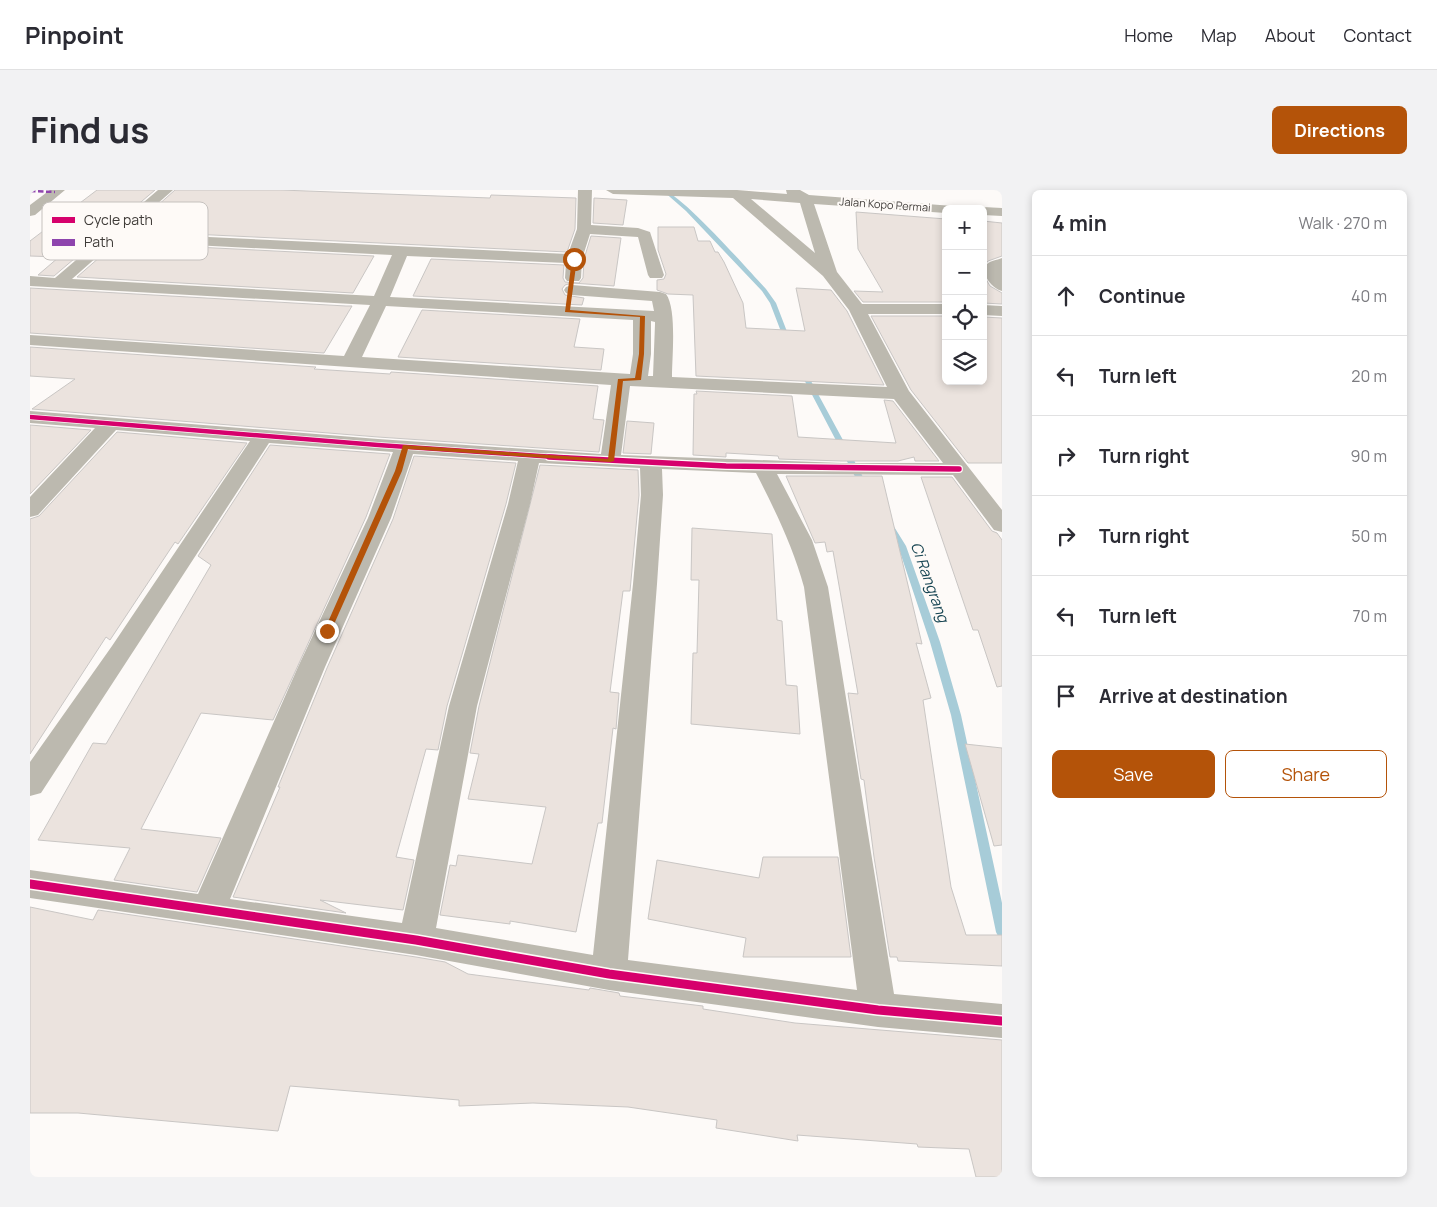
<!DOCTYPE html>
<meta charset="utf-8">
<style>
:root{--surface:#fff;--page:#f2f2f3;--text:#2b2b33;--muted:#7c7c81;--line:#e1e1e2;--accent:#b45309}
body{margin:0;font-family:Manrope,sans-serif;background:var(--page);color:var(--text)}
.controls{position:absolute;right:15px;top:15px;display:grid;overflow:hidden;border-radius:8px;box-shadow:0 2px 8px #0003}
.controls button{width:45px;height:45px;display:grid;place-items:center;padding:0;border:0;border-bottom:1px solid var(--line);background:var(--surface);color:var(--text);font:25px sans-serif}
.stop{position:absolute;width:15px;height:15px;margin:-11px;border:4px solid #b45309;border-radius:50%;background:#fff}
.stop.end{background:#b45309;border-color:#fff;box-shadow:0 1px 5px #0008}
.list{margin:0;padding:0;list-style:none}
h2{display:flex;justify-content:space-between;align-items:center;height:65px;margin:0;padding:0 20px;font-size:21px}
h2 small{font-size:16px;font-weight:400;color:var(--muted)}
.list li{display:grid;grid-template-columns:32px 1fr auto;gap:15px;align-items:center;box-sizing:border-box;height:80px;padding:0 20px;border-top:1px solid var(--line)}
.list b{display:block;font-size:19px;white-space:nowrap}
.list em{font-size:16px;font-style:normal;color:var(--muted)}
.actions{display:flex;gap:10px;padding:15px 20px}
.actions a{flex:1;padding:11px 0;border:1px solid var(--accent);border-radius:8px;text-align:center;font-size:18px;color:var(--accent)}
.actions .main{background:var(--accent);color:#fff}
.icon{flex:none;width:28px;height:28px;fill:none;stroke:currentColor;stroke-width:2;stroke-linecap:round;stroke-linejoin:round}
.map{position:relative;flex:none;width:972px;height:987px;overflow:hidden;border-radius:8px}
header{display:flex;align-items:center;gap:30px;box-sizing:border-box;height:70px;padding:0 25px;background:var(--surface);border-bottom:1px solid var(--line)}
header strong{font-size:24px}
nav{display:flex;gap:28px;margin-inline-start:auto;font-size:18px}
.intro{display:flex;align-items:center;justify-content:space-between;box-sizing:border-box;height:120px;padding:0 30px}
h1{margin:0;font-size:35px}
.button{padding:12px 22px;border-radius:8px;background:var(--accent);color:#fff;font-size:18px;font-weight:700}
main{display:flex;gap:30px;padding:0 30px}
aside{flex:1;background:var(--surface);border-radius:8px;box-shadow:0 2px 8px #0003}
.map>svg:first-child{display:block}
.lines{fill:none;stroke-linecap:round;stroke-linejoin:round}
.stream{fill:#a7ccd8;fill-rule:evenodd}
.building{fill:#ebe3de;stroke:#c9c6c4}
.minor{fill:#bcb9af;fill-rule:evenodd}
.quiet{stroke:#8e44ad;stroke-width:2.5;stroke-dasharray:5.5 2.5;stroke-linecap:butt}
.cycleway-far2-casing{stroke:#fefaf7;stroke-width:6}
.cycleway-far1-casing{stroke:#fefaf7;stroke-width:8}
.cycleway-casing{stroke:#fefaf7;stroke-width:12}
.cycleway-far2{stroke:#d6006c;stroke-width:4.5}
.cycleway-far1{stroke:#d6006c;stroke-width:5.5}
.cycleway{stroke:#d6006c;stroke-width:9}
.route{fill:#b45309}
.labels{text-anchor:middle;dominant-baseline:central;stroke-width:4;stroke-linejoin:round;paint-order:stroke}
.far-street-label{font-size:11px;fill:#3f3b38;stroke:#fefaf7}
.water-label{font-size:15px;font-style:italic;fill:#174553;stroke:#fefaf7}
.key{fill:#fefaf7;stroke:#c5c1be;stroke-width:1}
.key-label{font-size:14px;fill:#3f3b38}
</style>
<header>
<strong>Pinpoint</strong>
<nav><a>Home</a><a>Map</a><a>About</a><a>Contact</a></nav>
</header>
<div class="intro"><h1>Find us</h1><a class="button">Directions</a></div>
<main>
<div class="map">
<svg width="972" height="987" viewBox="0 0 972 987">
<rect width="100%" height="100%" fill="#fdfaf8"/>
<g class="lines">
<path class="stream" d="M632 0C648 0 720 82 736 99L746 113 761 152 760 153 755 152 740 113 732 101 656 21Z
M772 178 775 180 839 298 838 300H835L831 298 769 180Z
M860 334 863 335 876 356 910 452 931 525 972 713V747L968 746 966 742 921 525 900 452 868 356 856 337Z"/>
</g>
<path class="building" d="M67 0H125L24 86 8 85 29 67 0 66V51Z
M145 0H251L460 8 461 5 546 8 545 39 537 62 99 41Z
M564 8 597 10 593 35 563 33Z
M826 22 916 29V112H833L824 101 853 102 828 59Z
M953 31 972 33V66L958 71 953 77Z
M628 37H664L668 51H680L685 62H688L694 72 713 113 716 138 775 141 766 98 801 100 817 121 854 195 666 186 663 105 638 104 627 100V90L634 89 636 84 628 60Z
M561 46 591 48 584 96 542 93 535 95 532 99 535 105 554 108 552 115 383 106 401 69 534 75 533 88 535 92 549 93 553 88 554 69Z
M86 53 344 66 323 103 47 87Z
M953 84 960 96 972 103V114L953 113Z
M0 98 316 116H322L294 163 0 143Z
M392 120 550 129 544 157 574 159 571 180 368 167Z
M841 126H916V191H953V127L972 128V273H938L881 200Z
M0 157 286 177 284 179 360 184 361 182 568 196 563 229 574 230 569 262 348 247 2 219 45 189 0 186Z
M666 201 762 206 768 247 866 253 854 210 863 211 909 271H885L884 267 868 271H812L749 269 748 266 696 263V267L663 265 664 204H667Z
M597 231 624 233 621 264 593 263Z
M0 235 61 240 0 304Z
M87 242 217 253 148 354 145 352 80 450 76 447 0 564V329L9 326Z
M240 255 360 264 336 327 243 530 171 523 111 639 191 648 167 702 84 690 100 658 8 650 63 553 76 554 181 375 168 366Z
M384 266 486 273 476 314 417 516 408 560 396 559 366 667 384 670 373 720 290 710 316 723 203 707 250 597H248L297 478 363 329Z
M510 275 608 280 609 305 600 401H593L580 502 589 503 586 539 583 538 572 633H568L546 742 480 731V734L410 725 420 675 426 676 428 665 502 674 516 617 438 609 449 564 440 563 449 516Z
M756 286H852L892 454 886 453 901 508 893 510 921 697 936 745H972V776L868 771 867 767H860L844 667 834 590 831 589 818 503 828 504 803 361 797 362 795 352 785 353Z
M891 287H922L962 341 967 343 972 350V496L967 497 948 440H943Z
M662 338 742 344 747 430 752 431 756 495 767 496 770 544 661 534 663 463H667L669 390H661Z
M935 554 972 558V655L964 656Z
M733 667H808L821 767H713L716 748 618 729 627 670 729 688Z
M0 717 63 730 68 720 386 767 415 772 438 784 559 800 560 798 589 803 590 806 673 816V819L765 833 972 850V987H946L939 959 888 957 887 954 767 945 768 951 686 938 687 930 598 917 503 913 429 916V910L260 896 248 941 48 923H0Z"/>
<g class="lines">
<path class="minor" d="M20 0H35L5 25 0 26V15Z
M128 0H143L94 43 538 64 547 39 548 0H562L561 35 608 38 620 42 634 85 632 88H620L618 85 608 47 560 44 552 69 551 88 549 91H537L535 88 536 73 377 66 360 107 624 121 622 111 542 105 536 103 534 100 536 97 542 95 630 102 636 104C647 119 642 167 642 187L857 197 819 120 793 86 703 8 583 4 576 0H707L757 4 756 0H770L779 5 923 16 925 19H916V23L784 14 807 82 832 114H916V124H838L879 201 972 320V342L964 340 923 285 747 284 782 350 798 397 864 804 972 814V848L848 837 579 800 386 765 0 708V680L168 704 268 477 338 328 363 262 239 253 11 603 0 606V572L82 456 220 251 86 240 8 325 0 327V307L65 238 0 233V221L348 249 571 264 581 195 0 155V145L314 166 340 115 0 96V86L25 88ZM721 9 770 13 785 63ZM85 51 362 65 344 106 42 89ZM356 116 603 130V164L600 184 332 167ZM621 131 625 132V134L623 186H618L621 164ZM600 196 864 209 913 273H812L591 265ZM383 264 488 271 478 314 419 516 372 733 200 709 295 477 361 328ZM509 273 610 278 611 305 603 394 563 765 406 738 447 516 500 314ZM632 279 726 283C745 320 763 357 774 397L827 800 598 770 627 394 633 305Z
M953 17 972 18V26L953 25V19H948Z
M972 68V101C963 99 950 84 956 75 959 71 967 70 972 68Z
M953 115 972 116V126L953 125Z"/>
<path class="quiet" d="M0 1 25 2"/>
<g class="cycleway-far2-casing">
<path id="cycleway-far2" d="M0 227 348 255 539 268"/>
</g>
<g class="cycleway-far1-casing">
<path id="cycleway-far1" d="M519 267 696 276 929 279"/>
</g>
<g class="cycleway-casing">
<path id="cycleway" d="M0 694 386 750 579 784 848 820 972 831"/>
</g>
<use href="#cycleway-far2" class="cycleway-far2"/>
<use href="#cycleway-far1" class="cycleway-far1"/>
<use href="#cycleway" class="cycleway"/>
</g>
<path class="route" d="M544 68 547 69 540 120 615 126 614 164 611 190 593 191 584 271 580 272 378 259 372 281 301 441 295 443 294 441 365 281 373 255 578 269 588 189 605 188 609 164 610 127 535 122 542 69Z"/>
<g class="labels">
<g class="far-street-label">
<text transform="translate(855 14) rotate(4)">Jalan Kopo Permai</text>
</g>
<g class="water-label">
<text transform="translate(900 392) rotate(70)">Ci Rangrang</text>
</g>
</g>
<rect x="12" y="12" width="166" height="58" rx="8" class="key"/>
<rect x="22" y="27" width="23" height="6" fill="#d6006c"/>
<rect x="22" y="49" width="23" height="7" fill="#8e44ad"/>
<g class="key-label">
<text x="54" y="35">Cycle path</text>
<text x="54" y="57">Path</text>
</g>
</svg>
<div class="controls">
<button>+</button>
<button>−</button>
<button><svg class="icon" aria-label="locate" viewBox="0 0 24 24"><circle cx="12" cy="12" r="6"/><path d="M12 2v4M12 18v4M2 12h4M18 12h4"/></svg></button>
<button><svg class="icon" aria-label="layers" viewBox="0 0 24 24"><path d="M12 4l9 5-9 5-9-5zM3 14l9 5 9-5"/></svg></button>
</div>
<div class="stop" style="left:544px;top:69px"></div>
<div class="stop end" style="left:297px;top:441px"></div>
</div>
<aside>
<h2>4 min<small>Walk · 270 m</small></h2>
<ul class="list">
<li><svg class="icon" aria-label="ahead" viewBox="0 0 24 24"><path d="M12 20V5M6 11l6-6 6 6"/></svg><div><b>Continue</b></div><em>40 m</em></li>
<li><svg class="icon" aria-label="left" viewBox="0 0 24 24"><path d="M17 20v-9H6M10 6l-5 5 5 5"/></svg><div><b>Turn left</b></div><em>20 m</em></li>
<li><svg class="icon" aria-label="right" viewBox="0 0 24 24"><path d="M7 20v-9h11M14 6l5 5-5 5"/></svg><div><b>Turn right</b></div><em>90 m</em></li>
<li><svg class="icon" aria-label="right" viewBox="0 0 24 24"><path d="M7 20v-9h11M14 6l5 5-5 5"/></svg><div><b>Turn right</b></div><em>50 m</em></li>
<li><svg class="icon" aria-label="left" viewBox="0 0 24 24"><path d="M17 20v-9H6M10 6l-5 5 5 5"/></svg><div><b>Turn left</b></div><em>70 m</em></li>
<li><svg class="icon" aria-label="arrive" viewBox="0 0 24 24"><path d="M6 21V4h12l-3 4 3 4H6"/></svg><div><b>Arrive at destination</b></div></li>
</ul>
<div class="actions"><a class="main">Save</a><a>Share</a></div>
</aside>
</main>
